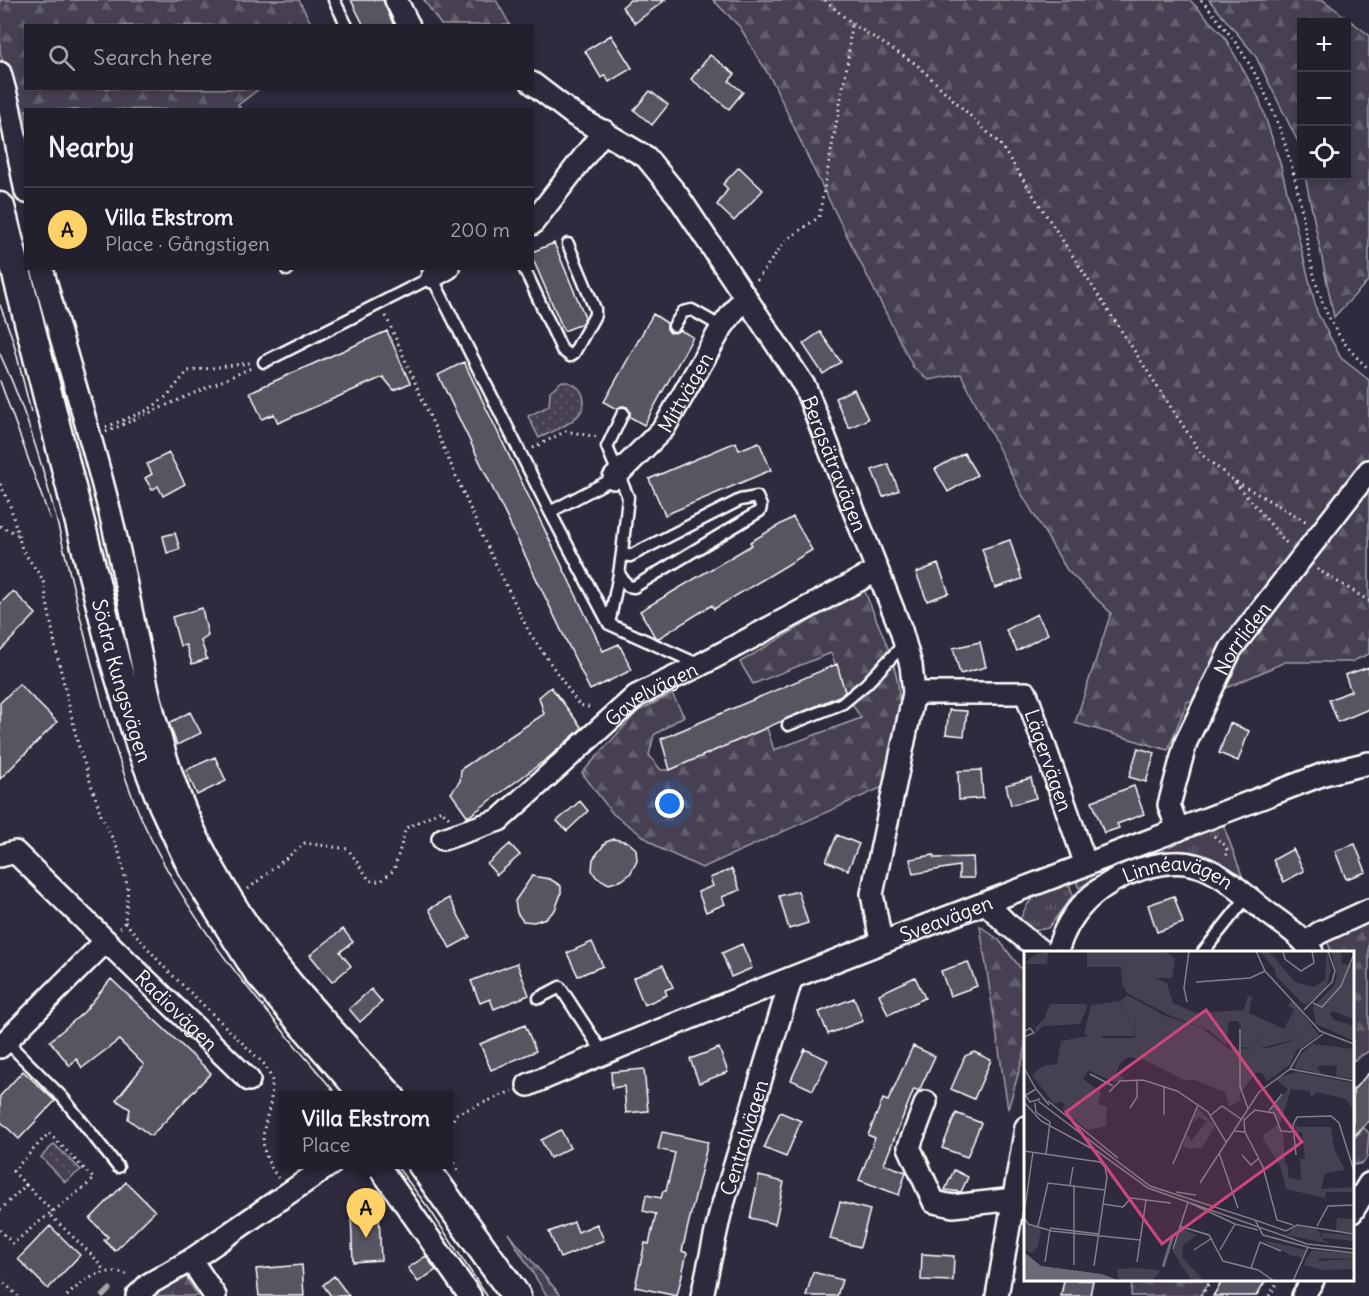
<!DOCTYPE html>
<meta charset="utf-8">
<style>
:root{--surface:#23202e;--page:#2b2836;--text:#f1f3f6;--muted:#a3a3aa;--line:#403e4a;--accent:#ffd166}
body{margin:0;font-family:Delius,sans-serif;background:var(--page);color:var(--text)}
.controls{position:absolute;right:18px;top:18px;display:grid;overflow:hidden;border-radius:0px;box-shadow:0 3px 9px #0003}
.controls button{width:54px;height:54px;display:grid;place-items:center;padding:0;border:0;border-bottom:2px solid var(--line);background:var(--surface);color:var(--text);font:30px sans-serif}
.you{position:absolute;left:670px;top:804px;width:21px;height:21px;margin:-15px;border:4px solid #fff;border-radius:50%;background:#1a73e8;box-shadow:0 0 0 9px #1a73e833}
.badge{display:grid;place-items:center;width:39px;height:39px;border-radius:50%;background:var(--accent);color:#111;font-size:20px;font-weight:700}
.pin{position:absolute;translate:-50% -50px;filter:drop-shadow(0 2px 3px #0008)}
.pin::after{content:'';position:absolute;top:32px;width:21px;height:18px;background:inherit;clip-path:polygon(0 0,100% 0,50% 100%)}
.popup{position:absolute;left:279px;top:1091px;width:174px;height:78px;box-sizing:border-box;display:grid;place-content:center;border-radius:0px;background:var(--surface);filter:drop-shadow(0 2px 4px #0005);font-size:20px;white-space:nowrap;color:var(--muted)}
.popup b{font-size:22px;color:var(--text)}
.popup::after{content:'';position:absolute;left:50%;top:100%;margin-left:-12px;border:12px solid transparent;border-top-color:var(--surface)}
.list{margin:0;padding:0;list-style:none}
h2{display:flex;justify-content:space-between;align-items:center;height:78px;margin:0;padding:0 24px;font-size:26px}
h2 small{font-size:20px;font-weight:400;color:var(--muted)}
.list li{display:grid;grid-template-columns:39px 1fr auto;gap:18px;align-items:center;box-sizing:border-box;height:84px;padding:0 24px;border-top:2px solid var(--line)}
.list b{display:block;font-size:22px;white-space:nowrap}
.list p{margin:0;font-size:20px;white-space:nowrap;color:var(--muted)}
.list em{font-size:20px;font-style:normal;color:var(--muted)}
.icon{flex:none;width:33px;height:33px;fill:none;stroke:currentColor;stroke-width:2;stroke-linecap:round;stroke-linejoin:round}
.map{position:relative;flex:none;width:1369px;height:1296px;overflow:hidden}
.search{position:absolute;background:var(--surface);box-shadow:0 3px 9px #0003;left:24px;top:24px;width:510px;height:66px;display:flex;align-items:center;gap:15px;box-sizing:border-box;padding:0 21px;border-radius:0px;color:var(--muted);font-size:22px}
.panel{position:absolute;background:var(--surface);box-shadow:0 3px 9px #0003;left:24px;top:108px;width:510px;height:162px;border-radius:0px}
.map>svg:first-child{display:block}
.grass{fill:url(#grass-tufts);stroke:#a2a0a8;stroke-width:1.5}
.forest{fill:url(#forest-firs);stroke:#a2a0a8;stroke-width:1.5}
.park{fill:url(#park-dots);stroke:#a2a0a8;stroke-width:1.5}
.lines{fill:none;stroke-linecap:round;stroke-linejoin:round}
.stream{stroke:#a7a6ad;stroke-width:5}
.building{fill:#595564;stroke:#fff;stroke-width:1.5}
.lane-casing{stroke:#fff;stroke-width:15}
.street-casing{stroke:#fff;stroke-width:26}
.secondary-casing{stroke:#fff;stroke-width:33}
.path{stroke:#fff;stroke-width:3;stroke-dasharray:1.5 4.5;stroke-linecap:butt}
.lane{stroke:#2f2a3d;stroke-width:10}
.street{stroke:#2f2a3d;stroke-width:21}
.secondary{stroke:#2f2a3d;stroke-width:28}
.tram{stroke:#fff;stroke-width:1.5}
.labels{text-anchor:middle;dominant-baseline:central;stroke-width:4.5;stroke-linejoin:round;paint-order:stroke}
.street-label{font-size:20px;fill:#fff;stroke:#2f2a3d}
.inset-river{fill:none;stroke:#6d6a77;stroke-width:3}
.inset-road{fill:none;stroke:#827f8b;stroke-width:1.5}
.view{fill:#ce467c;fill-opacity:0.15;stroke:#ce467c;stroke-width:3}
.inset-edge{fill:none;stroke:#fff;stroke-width:3}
</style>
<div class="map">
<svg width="1369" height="1296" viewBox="0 0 1369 1296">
<defs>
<pattern id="grass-tufts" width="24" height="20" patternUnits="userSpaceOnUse" patternTransform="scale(1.5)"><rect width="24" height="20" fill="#464152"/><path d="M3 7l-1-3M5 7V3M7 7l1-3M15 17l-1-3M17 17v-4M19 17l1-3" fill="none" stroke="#625e6c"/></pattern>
<pattern id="forest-firs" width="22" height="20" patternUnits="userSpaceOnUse" patternTransform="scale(1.5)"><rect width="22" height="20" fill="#464152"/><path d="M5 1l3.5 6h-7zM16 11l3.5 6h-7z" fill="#625e6c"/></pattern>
<pattern id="park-dots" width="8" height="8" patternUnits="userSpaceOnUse" patternTransform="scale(1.5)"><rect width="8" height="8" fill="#464152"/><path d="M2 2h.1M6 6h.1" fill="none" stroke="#625e6c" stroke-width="1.8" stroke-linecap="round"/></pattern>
</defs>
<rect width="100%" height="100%" fill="#2f2a3d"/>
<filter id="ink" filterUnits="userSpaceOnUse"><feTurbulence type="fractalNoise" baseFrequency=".0167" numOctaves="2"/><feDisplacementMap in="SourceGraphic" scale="12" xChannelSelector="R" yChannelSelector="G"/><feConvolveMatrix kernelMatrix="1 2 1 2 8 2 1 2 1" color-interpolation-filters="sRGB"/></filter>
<g filter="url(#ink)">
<path class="grass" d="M1223 824 1243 878C1188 838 1133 851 1079 888L1077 884 1079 879Z
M1069 884 1073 895 1048 928 1033 931 1020 921C1028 893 1043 892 1069 884Z
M1364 1128 1369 1133 1367 1157 1363 1163 1353 1165V1139Z"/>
<path class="forest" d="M0 0H299L312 25 26 26V88L259 89 238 105 241 109 26 110 25 144 0 52Z
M424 0H496L510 25H441Z
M713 0H1190L1224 36 1259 98 1280 163 1317 312 1341 358 1369 380V654L1351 662H1285L1222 690 1187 702 1168 750 1075 723 1111 613 1067 570 1021 493 961 374 928 380 913 367 811 164 774 84 740 27Z
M1209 0H1323L1369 35V280L1334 317 1305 176H1346V22H1302L1301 158 1299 144 1255 55Z
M864 589C876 622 897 659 899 694 902 725 892 756 885 786L702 868 661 849 613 814 582 773 638 711 672 694 684 716 654 735 649 755 661 770H670L767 728 774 750 861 718 846 694 831 653 753 684 740 662Z
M1369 922V1051L1353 1061 1352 952H1331L1327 940Z
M980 926 999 940 1025 974V1051L1008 1109Z
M508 1233 557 1291 561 1296H547Z
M186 1277 198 1296H154L170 1282Z
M1132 1280H1210L1200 1296H1131Z"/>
<path class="park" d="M562 381C571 382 578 385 582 393 593 418 555 430 539 438L528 416 549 406 550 391Z
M54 1144 81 1170 65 1182 41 1157Z"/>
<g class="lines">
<path class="stream" d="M103 1296 110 1289"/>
</g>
<path class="building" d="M351 0H383L394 26H364Z
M630 0H665L635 23 622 7Z
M611 35 632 68 609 82 605 75 601 78 585 51Z
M710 55 735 74 729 81 743 92 729 109 691 79Z
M650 91 668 105 652 125 634 110Z
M739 167 763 190 734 221 717 205 728 189 723 184Z
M554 243 585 317 582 324 564 331 532 257V252Z
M653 314 667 323V329L670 333 680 330 693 337 644 425 630 417V412L627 407 622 406 616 409 604 402Z
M387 331 410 383 394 390 383 377 278 423 274 414 262 419 250 392Z
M820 332 841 362 823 374 803 344Z
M464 362 603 651 619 644 632 670 590 690 438 375Z
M854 389 868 419 849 428 835 398Z
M736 442 739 450 759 442 771 470 665 515 649 479Z
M169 453 185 484 163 496 158 486 152 490 145 478 152 474 147 464Z
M964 453 977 475 948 492 935 469Z
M888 464 899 490 883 497 872 470Z
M793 517 812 550 714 609 712 605 659 638 655 637 640 611 752 545 750 542Z
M175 533 180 549 167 553 163 536Z
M1010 540 1022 579 995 588 982 549Z
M938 564 949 593 927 601 916 573Z
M13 591 36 614 0 651V604Z
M202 608 208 636 201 641 207 659 192 664 186 645 180 646 172 617Z
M1037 614 1048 634 1017 651 1006 630Z
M980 642 986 667 960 674 953 648Z
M837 664 845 692 839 696 670 770 661 739Z
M1369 667V709L1338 722 1329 700 1351 691 1345 675Z
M19 684 57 722 0 779V703Z
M551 687 582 728 548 758 468 817 451 793 460 781 461 769 544 714 539 697Z
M949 710 967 711 964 736 946 734Z
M190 712 201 733 177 745 169 723Z
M1230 723 1249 731 1238 761 1219 753Z
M1138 748 1155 753 1146 782 1129 777Z
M215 757 226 781 197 795 186 770Z
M981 770 983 798 959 800 958 771Z
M1031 778 1036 798 1011 805 1006 785Z
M1134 786 1144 814 1117 824 1119 828 1104 833 1092 801Z
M580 801 588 811 567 831 557 821Z
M837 835 859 844 848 870 826 861Z
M614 839 628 842 636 849 637 861 630 874 622 880 609 884 596 877 592 870 593 859 606 842Z
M510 844 520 855 497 875 487 864Z
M1355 844 1366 872 1346 879 1335 851Z
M1293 849 1304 871 1284 882 1273 860Z
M934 855V858L973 857 974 878H959V866L913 874 910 859Z
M732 869 740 890 722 897 725 904 706 912 698 892 713 886 710 878Z
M532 876 550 879 561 886V894L555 910 546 918 534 922 523 921 517 913 515 901Z
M798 891 808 923 789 929 779 896Z
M1174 896 1183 923 1157 932 1148 905Z
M449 898 470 937 450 948 429 909Z
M343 929 353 942 340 952 351 966 332 982 310 955Z
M592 942 603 966 578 976 567 953Z
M742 944 752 968 731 977 722 953Z
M968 962 977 986 950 996 941 971Z
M517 963 529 995 494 1009 490 999 480 1003 471 981Z
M663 965 673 987 665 990 667 995 644 1005 633 978Z
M915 977 925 998 888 1015 879 994Z
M111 979 211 1073 151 1136 128 1119 130 1109 116 1100 144 1065 119 1040 82 1068 76 1058 70 1066 50 1041 84 1012Z
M371 989 382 1002 360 1022 349 1009Z
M854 998 863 1021 828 1034 819 1012Z
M525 1025 536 1051 491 1070 480 1044Z
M913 1046 935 1056 919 1091 914 1089 884 1164 906 1172 899 1195 859 1180 875 1138 868 1135 883 1099 888 1101Z
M719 1048 728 1072 699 1083 690 1059Z
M805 1049 828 1060 813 1090 791 1080Z
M974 1052 991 1060 974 1099 951 1089 965 1056Z
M644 1069 648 1111 626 1113 624 1086 612 1088 611 1072Z
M23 1071 55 1101 19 1139 0 1121V1096Z
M1369 1073V1121L1353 1137V1090Z
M780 1112 801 1121 786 1157 764 1148Z
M956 1113 981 1123 967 1157 942 1148Z
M561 1130 570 1148 550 1158 541 1140Z
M662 1132 708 1142 682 1251 687 1253 677 1296 635 1287 645 1243 649 1244 656 1214 643 1211 646 1195 661 1198 663 1191H666L675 1153 658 1149Z
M954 1170 968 1177 961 1192 945 1190Z
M759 1176 784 1182 775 1224 750 1218Z
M126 1182 155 1211 115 1251 104 1240 108 1237 90 1219Z
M840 1202 870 1210 860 1247 830 1239Z
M379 1214 381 1260 353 1262 351 1215Z
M574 1222 578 1232 597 1224 604 1240 560 1258 549 1232Z
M50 1226 80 1255 48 1289 18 1259Z
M922 1254 954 1256 953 1281 921 1280Z
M426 1256 436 1270 418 1282 408 1268Z
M302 1265 304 1296H259L256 1269Z
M813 1272 842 1280 837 1296H806Z
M334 1276 349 1296H331L323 1285Z
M1064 1280H1093L1090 1296H1061Z
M1223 1280H1266L1256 1296H1213Z"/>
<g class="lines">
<g class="lane-casing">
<path id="lane" d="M334 0 347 26
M524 268 562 350 570 356 574 353 595 315V309L568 244
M287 270 288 268
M674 326 683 312 692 310 722 327
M264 362 432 277 550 512
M614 478 550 512 609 624 700 665
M622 553 619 574 628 586 634 587 760 511 761 506 757 497 740 500 630 556 622 553 628 497 607 447 623 413
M609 624 619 574
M788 725 843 703 866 684 905 643
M1203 952 1247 897
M539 998 560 987 603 1053
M6 1041 63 1098 118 1167"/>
</g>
<g class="street-casing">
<g id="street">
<path d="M396 0 409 26"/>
<path d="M0 73 9 106 26 192"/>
<path id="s1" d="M532 83 574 115 646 157 678 196 805 387 901 630 911 665 914 693 872 894 881 941"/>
<path d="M532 224 604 131"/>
<path d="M42 268C64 353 92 436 112 521 133 607 144 698 174 781 188 822 210 864 233 901 276 973 338 1034 394 1096"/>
<path d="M432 277 448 268"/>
<path id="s2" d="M614 478 664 428 722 327 745 296"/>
<path id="s3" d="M914 693H1026L1086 865"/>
<path id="s4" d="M1178 830 1169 805 1186 742 1231 649 1369 471"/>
<path id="s5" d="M443 839 499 820 636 696 700 665 876 571"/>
<path d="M0 856 15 852 106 941 0 1047"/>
<path d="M987 904 1006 923 1042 952"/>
<path id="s6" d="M106 941 249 1080"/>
<path d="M1306 943 1319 933 1369 910"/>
<path id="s7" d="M1057 952C1069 909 1098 883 1141 869 1157 864 1178 860 1195 865 1222 872 1243 894 1264 910 1281 923 1300 934 1312 952"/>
<path id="s8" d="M528 1085C790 974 1058 876 1324 774L1369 763"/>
<path d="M926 1102 909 1147 934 1202 953 1206 1014 1199"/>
<path d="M377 1164 470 1296"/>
<path d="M1352 1212 1369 1184"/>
<path d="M191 1260 215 1296"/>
<path d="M137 1296 149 1284 191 1260 331 1164"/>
<path id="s9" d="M702 1296 720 1214 791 980"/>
<path d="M997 1296 1026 1127"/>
<path d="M1303 1296 1313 1280"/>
</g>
</g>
<g class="secondary-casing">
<g id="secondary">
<path id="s10" d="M0 207 115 661 141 747 163 804 193 869 259 973 366 1096"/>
<path d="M422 1164 516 1296"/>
</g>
</g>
<path class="path" d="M825 0 851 23 916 64 1000 144 1202 455 1233 480 1307 522
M1201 0C1252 56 1276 106 1295 179 1313 251 1307 315 1369 369
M757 280 785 241 819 217 848 60 851 23
M386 316 483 538 529 632 579 705 593 708
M106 427 148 410 167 396 188 371 250 363
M106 432 251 368
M533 448 566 431 597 437
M1235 482 1289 546
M0 484 9 502 22 549 43 580 56 650 78 744 101 815 119 852 128 889 125 922 120 928
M0 526 17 534
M1317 569 1369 601
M1214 836 1225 845 1228 853 1224 858
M248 889 305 843 348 849 370 881H381L394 870 406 828 441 810 449 818
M125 922 164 967 265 1065C267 1070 272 1077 272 1082 273 1122 248 1136 278 1178
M448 1130 456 1114 512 1091
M448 1146 459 1174
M26 1185 54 1213
M0 1210 26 1185 13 1171 49 1133 94 1179C67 1202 39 1220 13 1244L0 1230
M51 1216 94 1257 105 1272
M0 1279 18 1296
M67 1296C85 1278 106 1265 131 1276
M1201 1296 1211 1280
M1269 1296 1279 1280"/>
<use href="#lane" class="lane"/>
<use href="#street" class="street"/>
<use href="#secondary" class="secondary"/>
<path class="tram" d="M0 305 13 340 31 412
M0 354C65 494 77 650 131 793 176 911 258 1001 338 1096
M0 381 50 519
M395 1164 430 1210 487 1296"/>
</g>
</g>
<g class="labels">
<g class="street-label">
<text stroke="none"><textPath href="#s2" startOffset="112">Mittvägen</textPath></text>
<text stroke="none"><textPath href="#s1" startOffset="498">Bergsätravägen</textPath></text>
<text stroke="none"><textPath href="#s4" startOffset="210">Norrliden</textPath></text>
<text stroke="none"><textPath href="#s10" startOffset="489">Södra Kungsvägen</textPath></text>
<text stroke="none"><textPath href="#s5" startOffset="258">Gavelvägen</textPath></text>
<text stroke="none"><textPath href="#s3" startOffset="183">Lägervägen</textPath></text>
<text stroke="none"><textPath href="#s7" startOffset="162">Linnéavägen</textPath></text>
<text stroke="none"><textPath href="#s8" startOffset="450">Sveavägen</textPath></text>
<text stroke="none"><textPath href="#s6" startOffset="99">Radiovägen</textPath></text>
<text stroke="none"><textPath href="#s9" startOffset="164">Centralvägen</textPath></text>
</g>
</g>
<g transform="translate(1024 951)">
<rect width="330" height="330" fill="#2f2a3d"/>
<path d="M24 0 23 13H0L10 4ZM272 275 293 278 299 289 307 293 258 283H264ZM288 299 330 303V308L283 307Z" fill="#464152"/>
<path d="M236 0H245L271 31 290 36 301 29 303 0 307 19 302 38 282 54 278 52 252 25 251 19ZM307 0H317L318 13 328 14 330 8V68L308 60 306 63 310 69 330 75V90L292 73 289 56 309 36 313 25ZM102 15 143 32 149 52 172 62 220 59 224 45 228 46 225 62 260 78 270 58 268 75 263 82 231 85 229 97 217 96V76L214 70H205L202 94 185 79 149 66 103 42 98 32ZM103 44 141 65 178 77 205 98 245 97 289 83 288 89 272 100 266 114 243 130 238 122H232L215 144 217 150 205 155 201 141 168 128 162 130 119 108 104 106 96 113 92 123 102 128 90 131 64 119 59 128 77 141 74 153 83 156 82 175 63 179 38 158 41 154 37 150 30 153 8 124 19 115 33 113 37 90 64 85V78H72L78 87H111L110 64 98 61 97 50ZM289 93 330 98V128L312 125 313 115 299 114 293 117 298 123 270 117 277 103ZM272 121 330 132V160L322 148 293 141 287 146 286 140 267 138 256 173 247 158 264 138 251 128ZM174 157 191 175 178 197 165 198 159 196 162 182 167 190 183 170 175 166 167 173ZM253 174 259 183 261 211 256 214 239 188 240 183ZM313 267 330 268V282L312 280ZM156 277 173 284 159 294 158 306 180 330H168L149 301ZM297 282 330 284V290L299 287ZM238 289 282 299 280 307 266 304ZM292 306 296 310 330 308V318L298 319 280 314 283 307Z" fill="#464152"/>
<path d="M63 0H140L151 7 148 27H129L102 15 98 31 97 16H63ZM268 49 295 84 288 89V84L228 99 231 85 263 82 268 76 270 58 264 55ZM97 50 98 61 110 64H75L78 87 71 78H65L64 85 60 82 67 54ZM26 53H62L63 56 56 73 19 75 12 82 11 77 20 68ZM271 172 274 176H307L310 198 321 219 301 222 297 238 330 236V241H302L301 247 262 238 256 214 263 212 265 227 277 229 276 208H281L278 181 272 182ZM0 274 17 277 14 295 8 302 0 299ZM112 317 133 319 136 320 128 330H96L94 327 93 318Z" fill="#464152"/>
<path d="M75 64H110V85H75Z" fill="#464152"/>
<path d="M0 301 17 315 78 323 96 330H0Z" fill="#6d6a77"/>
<path class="inset-river" d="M139 316 149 284"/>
<path class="inset-road" d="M232 0 241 20 296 80 330 93M259 0 261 8 277 20 290 12 288 0M172 31 226 27 241 20M163 51 160 37 165 0M289 52 298 56 317 35 330 3M280 59 308 31 311 20 304 0M216 78V135L224 158M0 81 6 77 10 82 0 86M0 117 12 138M266 118 330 130M66 123 89 135M140 135V164M85 141 96 130 119 129 153 140 184 161 202 191M0 142 6 151 16 148M2 144 12 138 25 154M14 150 126 235 231 269 239 284 287 297 330 302M24 150 94 207M0 151 17 170 74 201 124 237 283 293 330 298M11 152 12 161 26 171 22 203M106 157 113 146V129M245 160 258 143M187 164 198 155 217 168M210 180 221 181 239 216 253 269 269 274M221 181 220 169 231 159 250 162 257 180 270 181M0 200 76 211 81 216 83 226 70 315M195 202 214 257M218 204 227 214 234 208M272 204 269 174 273 166 307 165 315 172 330 220M149 213 174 154M176 232 235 141 266 118 277 99 299 83M46 234 49 216M50 234V314M152 241 172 244M122 249 147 252M79 253 99 256 107 247 122 249 113 311M0 263 9 201M0 266 4 273 28 280 116 289M231 269 262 280 273 274 330 283M14 275 24 232 81 239M155 275 185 284 199 310 234 319 250 330M293 275 304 255 330 254M26 277 75 283M149 298 164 251 211 273M170 299 188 287M196 299 211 273 234 279M21 311 26 278M227 317 236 291 257 300M269 330 284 296"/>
<path class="view" d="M182 59 278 191 138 293 42 161Z"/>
<rect width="330" height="330" class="inset-edge"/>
</g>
</svg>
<div class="controls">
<button>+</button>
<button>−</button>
<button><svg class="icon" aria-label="locate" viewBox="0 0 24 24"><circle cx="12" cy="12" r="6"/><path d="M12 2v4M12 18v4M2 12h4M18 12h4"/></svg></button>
</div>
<div class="you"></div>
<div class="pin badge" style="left:366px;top:1238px">A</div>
<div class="popup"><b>Villa Ekstrom</b>Place</div>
<div class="search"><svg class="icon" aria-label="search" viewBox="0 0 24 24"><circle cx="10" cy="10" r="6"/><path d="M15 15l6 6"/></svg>Search here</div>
<section class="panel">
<h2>Nearby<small></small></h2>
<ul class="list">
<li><span class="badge">A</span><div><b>Villa Ekstrom</b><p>Place · Gångstigen</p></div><em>200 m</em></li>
</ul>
</section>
</div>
